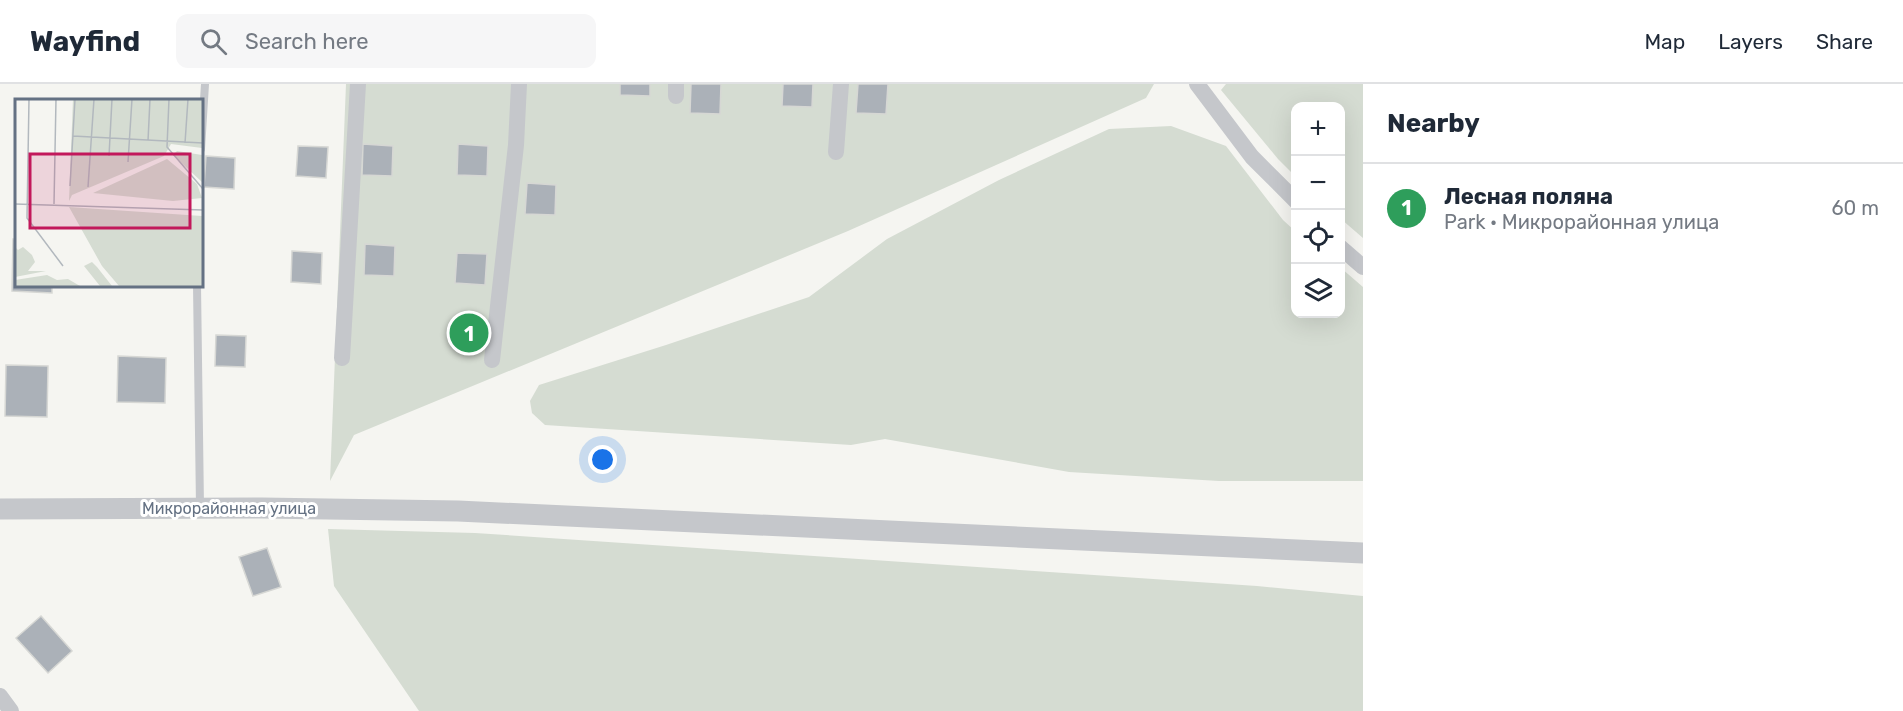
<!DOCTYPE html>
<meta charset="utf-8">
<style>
:root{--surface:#fff;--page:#f6f6f7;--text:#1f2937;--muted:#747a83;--line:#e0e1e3;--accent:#e46623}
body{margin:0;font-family:Rubik,sans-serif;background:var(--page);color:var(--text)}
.controls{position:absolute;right:18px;top:18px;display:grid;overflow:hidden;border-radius:12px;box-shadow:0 6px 24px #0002}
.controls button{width:54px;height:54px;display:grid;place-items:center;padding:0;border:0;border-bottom:2px solid var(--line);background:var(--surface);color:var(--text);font:30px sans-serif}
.you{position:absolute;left:603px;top:376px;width:21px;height:21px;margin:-15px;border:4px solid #fff;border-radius:50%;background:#1a73e8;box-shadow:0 0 0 9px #1a73e833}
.badge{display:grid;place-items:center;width:39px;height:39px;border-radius:50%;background:var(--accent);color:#fff;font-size:20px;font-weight:700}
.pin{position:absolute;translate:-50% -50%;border:3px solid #fff;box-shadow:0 2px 6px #0006}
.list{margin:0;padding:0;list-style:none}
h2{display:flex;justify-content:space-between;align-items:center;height:78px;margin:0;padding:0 24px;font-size:26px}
h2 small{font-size:20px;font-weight:400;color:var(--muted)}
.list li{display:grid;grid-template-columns:39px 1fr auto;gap:18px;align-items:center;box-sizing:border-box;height:90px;padding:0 24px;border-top:2px solid var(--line)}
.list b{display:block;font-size:22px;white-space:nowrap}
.list p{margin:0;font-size:20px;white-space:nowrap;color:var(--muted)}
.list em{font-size:20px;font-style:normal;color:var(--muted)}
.icon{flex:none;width:33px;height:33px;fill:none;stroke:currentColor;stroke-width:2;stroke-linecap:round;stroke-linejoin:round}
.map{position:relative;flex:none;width:1363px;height:627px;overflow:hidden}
header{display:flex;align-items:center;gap:36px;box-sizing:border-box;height:84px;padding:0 30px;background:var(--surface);border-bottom:2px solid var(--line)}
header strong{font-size:28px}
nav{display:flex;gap:33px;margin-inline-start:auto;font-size:21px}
.search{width:420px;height:54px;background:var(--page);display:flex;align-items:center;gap:15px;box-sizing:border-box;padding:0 21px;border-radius:12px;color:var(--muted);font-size:22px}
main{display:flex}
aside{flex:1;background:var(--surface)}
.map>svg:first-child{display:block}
.green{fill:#d5dcd2}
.building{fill:#abb1b8;stroke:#d6d7d4;stroke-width:1.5}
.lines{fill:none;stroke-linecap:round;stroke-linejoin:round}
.service{stroke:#c5c7cb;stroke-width:8}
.minor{stroke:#c5c7cb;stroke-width:16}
.tertiary{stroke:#c5c7cb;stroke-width:21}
.labels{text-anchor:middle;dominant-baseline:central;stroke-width:6;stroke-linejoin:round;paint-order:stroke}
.street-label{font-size:16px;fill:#647183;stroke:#fff}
.inset-road{fill:none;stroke:#b2b8be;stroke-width:1.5}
.view{fill:#c2185b;fill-opacity:0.15;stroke:#c2185b;stroke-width:3}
.inset-edge{fill:none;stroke:#647183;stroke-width:3}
</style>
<header>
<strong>Wayfind</strong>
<div class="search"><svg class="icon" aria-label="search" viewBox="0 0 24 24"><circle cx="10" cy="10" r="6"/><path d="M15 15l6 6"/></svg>Search here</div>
<nav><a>Map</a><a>Layers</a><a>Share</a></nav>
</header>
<main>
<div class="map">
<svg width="1363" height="627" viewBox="0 0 1363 627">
<rect width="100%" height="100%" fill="#f5f5f1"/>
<path class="green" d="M346 0H1154L1146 14 848 147 354 351 330 397Z
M1226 0H1363V154L1341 135 1340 22H1296L1295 92 1278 75 1221 6Z
M1171 42 1226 62 1283 136 1295 147 1296 230H1340L1341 184 1363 203V397H1219L1069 388 885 355 851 361 545 341 532 329 530 317 539 301 666 261 809 213 887 155 999 96 1109 45Z
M328 445 475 449 1257 502 1363 512V627H419L334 502Z"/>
<path class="building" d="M620 0H650V12L620 11Z
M691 0H721L720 30 690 29Z
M783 0H813L812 23 782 22Z
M858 0H888L886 30 856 29Z
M363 60 393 62 392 92 362 91Z
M458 60 488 62 487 92 457 91Z
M298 62 328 63 326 94 296 92Z
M206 72 235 74 234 105 204 103Z
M527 99 556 101 555 131 525 130Z
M13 155H16V201H52V209L12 207Z
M365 160 395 162 394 192 364 191Z
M292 167 322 169 321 200 291 198Z
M457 169 487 170 485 201 455 199Z
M216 251 246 252 245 283 215 282Z
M118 272 166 274 165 319 117 318Z
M6 281 48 282 47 333 5 332Z
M267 464 281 503 253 512 239 473Z
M41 532 72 567 48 589 16 554Z"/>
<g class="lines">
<path class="service" d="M201 65 205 0
M197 201 200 423"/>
<path class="minor" d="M1197 0 1252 73 1296 117
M676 12V0
M836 68 841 0
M1340 163 1363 183
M342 274 358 0
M492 276 516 61 519 0
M0 612 11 627"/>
<path class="tertiary" d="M0 425 262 424 458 427 1363 469"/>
</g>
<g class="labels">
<g class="street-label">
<text x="229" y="424">Микрорайонная улица</text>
</g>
</g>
<g transform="translate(15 15)">
<rect width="188" height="188" fill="#f5f5f1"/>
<path d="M58 0H187V49L156 45 149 57 57 96 54 102ZM162 52 187 56V83L158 56ZM152 60 182 85 187 99 158 102 78 94ZM54 108 187 117V187H104L87 167ZM0 148 3 151 8 148 17 156 20 163 13 172H31L0 178ZM77 163 82 168 97 187H85L69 167ZM32 176 42 181 53 180 65 187H0V181Z" fill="#d5dcd2"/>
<path class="inset-road" d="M14 0 12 119 48 167M154 0 152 48 188 90M58 37 188 44M133 42 135 0M170 44 173 0M94 57 97 0M113 63 117 0M55 87 60 0M73 88 79 0M0 105 188 111M39 105 41 0"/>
<path class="view" d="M15 55H175V129H15Z"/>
<rect width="188" height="188" class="inset-edge"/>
</g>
</svg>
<div class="controls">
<button>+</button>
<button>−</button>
<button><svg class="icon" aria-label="locate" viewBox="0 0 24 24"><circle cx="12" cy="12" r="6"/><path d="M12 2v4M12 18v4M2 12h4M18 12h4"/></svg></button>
<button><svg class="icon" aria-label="layers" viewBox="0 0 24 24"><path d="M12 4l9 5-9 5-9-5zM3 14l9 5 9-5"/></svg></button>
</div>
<div class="you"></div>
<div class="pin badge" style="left:469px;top:249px;background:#2e9e5b">1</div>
</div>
<aside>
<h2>Nearby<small></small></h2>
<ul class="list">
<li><span class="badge" style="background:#2e9e5b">1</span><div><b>Лесная поляна</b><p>Park · Микрорайонная улица</p></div><em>60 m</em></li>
</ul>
</aside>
</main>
